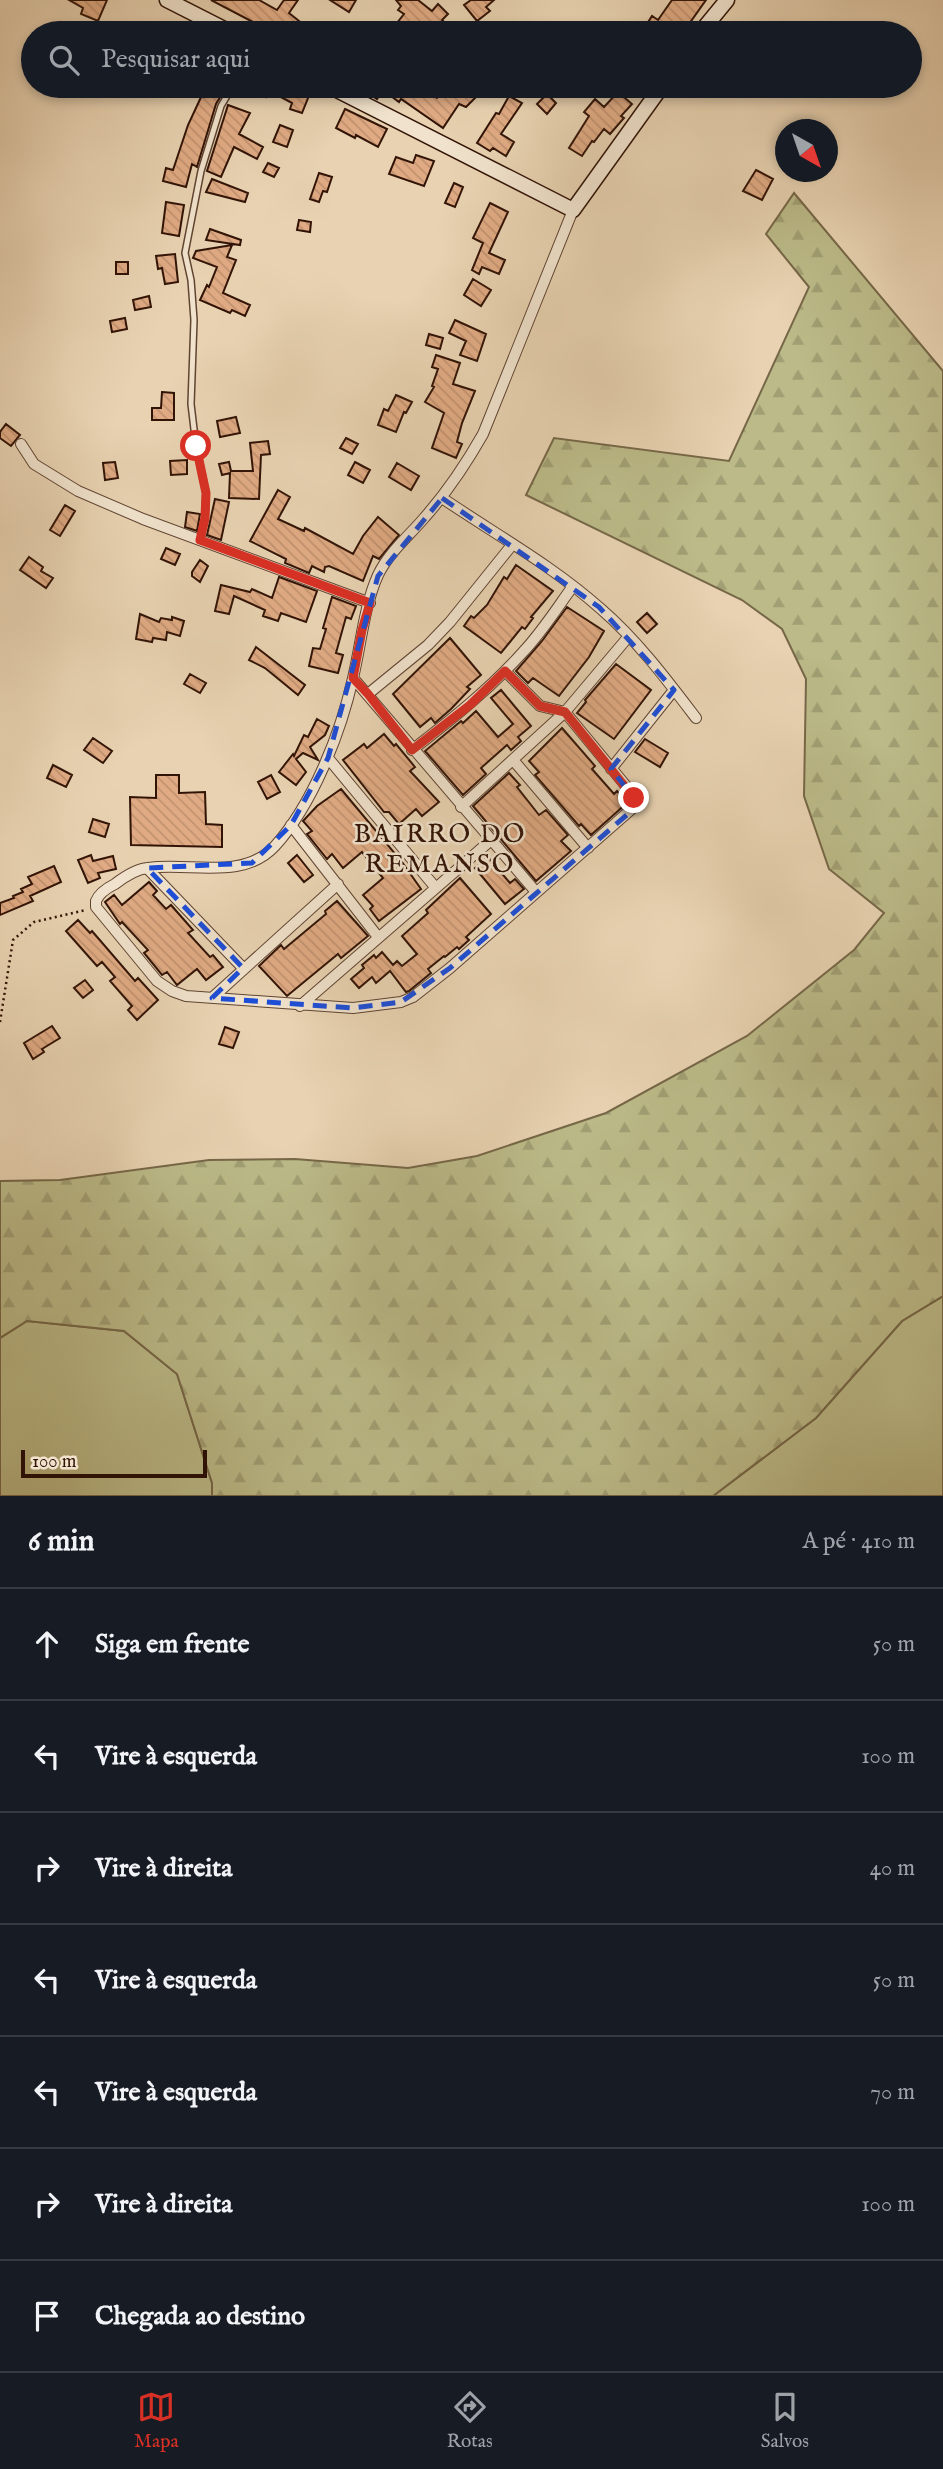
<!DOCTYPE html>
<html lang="pt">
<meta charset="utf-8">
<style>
:root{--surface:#171b24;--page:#20242c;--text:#f1f3f6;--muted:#9ea1a6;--line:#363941;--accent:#d93025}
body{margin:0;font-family:"IM FELL English",serif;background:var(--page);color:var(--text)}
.compass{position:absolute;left:775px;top:119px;width:63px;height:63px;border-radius:50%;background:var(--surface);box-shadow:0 4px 10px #0003;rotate:140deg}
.scale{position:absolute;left:21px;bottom:18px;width:186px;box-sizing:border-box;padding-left:7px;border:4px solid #321407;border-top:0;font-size:19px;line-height:24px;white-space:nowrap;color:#321407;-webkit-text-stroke:5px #f0e2cc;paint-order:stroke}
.stop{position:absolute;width:21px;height:21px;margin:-16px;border:5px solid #d93025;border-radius:50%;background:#fff}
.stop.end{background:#d93025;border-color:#fff;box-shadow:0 2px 7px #0008}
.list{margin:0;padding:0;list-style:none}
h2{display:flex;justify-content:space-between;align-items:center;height:91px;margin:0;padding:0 28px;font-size:30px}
h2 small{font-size:23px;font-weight:400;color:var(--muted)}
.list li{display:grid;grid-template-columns:46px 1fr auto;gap:21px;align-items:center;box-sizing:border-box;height:112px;padding:0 28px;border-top:2px solid var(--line)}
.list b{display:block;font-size:26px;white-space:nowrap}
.list em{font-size:23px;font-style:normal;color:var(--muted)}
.icon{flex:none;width:38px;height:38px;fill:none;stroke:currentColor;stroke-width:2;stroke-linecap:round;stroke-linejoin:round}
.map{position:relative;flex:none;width:943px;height:1496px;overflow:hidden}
.search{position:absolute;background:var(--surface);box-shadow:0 4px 10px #0003;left:21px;right:21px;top:21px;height:77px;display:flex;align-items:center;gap:18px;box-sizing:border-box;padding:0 24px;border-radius:38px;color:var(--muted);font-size:26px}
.sheet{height:875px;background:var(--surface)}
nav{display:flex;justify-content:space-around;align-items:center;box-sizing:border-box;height:98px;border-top:2px solid var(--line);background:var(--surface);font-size:19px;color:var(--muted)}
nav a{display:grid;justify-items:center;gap:4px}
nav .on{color:var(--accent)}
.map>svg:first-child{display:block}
.grass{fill:#bbba88;stroke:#766748;stroke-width:2}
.forest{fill:url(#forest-firs);stroke:#766748;stroke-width:2}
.building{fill:url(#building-back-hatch);stroke:#321407;stroke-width:2}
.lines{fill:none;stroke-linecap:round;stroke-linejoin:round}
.lane-casing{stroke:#604432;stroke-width:8}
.street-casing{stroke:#604432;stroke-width:12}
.secondary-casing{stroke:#321407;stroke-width:17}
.path{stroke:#321407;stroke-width:2.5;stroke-dasharray:2 3.5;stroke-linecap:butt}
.lane{stroke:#f0e2cc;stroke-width:5}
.street{stroke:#f0e2cc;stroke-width:10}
.secondary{stroke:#f0e2cc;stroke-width:14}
.route{stroke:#d93025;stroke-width:9}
.marked{fill:none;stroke:#1d4ed8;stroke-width:5;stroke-dasharray:14 9;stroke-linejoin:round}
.labels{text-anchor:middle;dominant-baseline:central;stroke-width:5;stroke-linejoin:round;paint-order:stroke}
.neighbourhood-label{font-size:26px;letter-spacing:2px;fill:#321407;stroke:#f0e2cc}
</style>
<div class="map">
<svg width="943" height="1496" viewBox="0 0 943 1496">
<defs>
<pattern id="forest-firs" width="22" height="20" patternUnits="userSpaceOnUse" patternTransform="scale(1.75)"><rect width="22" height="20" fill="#bbba88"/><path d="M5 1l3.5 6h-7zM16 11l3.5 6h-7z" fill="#a19f74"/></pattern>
<pattern id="building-back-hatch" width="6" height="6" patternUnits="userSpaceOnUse" patternTransform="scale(1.75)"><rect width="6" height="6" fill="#e0ab84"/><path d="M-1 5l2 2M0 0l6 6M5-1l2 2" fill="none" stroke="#c19270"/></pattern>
</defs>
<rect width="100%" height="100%" fill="#e8d2b1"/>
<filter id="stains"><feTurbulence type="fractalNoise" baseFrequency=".00286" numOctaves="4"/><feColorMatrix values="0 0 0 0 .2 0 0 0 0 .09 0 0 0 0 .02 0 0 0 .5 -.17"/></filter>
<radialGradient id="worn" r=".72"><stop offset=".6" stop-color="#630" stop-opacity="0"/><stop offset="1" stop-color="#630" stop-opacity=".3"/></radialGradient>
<path class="grass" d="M943 1296V1496H713L816 1418 902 1321Z
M27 1321 124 1331 177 1374 212 1483V1496H0V1338Z"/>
<path class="forest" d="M794 193 943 371V1296L902 1321 816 1418 713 1496H212V1483L177 1374 124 1331 27 1321 0 1338V1181L60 1180 209 1160 295 1159 408 1168 477 1156 606 1113 747 1036 854 950 884 913 829 869 804 796 806 679 782 629 742 600 526 495 554 438 729 461 809 287 766 234Z"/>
<path class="building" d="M69 0H107L98 21 81 14 83 8Z
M211 0H259L277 10 284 0H298L289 13 314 33H260L250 28 253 22Z
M330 0H356L349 12Z
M396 0H418L432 11 438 4 448 14 442 20 456 33H389L404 14 398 10 401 6Z
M471 0H494L486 7 490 11 477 21 464 5Z
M672 0H706L684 31 673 23 666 33H655L645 27 652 16 658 20Z
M211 86H227L216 104 197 167 192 164 186 187 163 181 166 168 173 170 188 125 202 95 204 97Z
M249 86H306L312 88 302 113 290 109 292 103 270 91 266 97Z
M358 86H418L437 98 445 86H463L468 89 471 86H487L466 107 459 104 443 128 401 99 399 102 383 90 377 99Z
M618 92 632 104 621 116 624 118 610 134 604 129 594 142 592 141 582 156 569 148 589 116 584 112 595 99 604 107Z
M547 94 556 103 547 114 537 104Z
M509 96 522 103 501 134 514 142 506 156 493 148 490 151 477 143 496 113 499 114Z
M228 105 250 113 239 134 263 147 257 159 234 147 221 177 207 171Z
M345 109 387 129 378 147 356 135 355 138 336 128Z
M280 125 293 130 287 147 273 142Z
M416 155 434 161 424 186 389 174 396 157 413 163Z
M268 163 279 168 274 177 263 172Z
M756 170 773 179 762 200 743 191Z
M319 173 332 177 327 192 323 191 319 202 310 199Z
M212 179 248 193 245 202 206 192Z
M454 183 463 187 455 207 445 203Z
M166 202 184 205 179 236 162 233Z
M490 203 508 212 489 253 505 260 499 274 482 267 479 274 472 270 483 243 473 238Z
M299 220 311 222 310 232 297 230Z
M210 229 241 240 240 245 206 240Z
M232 245 227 257 236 260 223 293 250 305 245 316 232 310 230 313 200 300 207 285 209 287 217 267 193 258 196 251Z
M175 254 178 282 165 284 162 268 158 269 156 256Z
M116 262H128V274H116Z
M473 279 491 290 481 306 464 295Z
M149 296 151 307 135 310 133 300Z
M125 318 127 329 112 332 110 321Z
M455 320 486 334 477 361 460 355 466 341 449 333Z
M429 334 443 338 440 349 426 345Z
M436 355 460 363 453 384 475 391 462 423 457 442 462 444 456 458 432 448 444 413 425 402 434 387 432 386 438 369 432 367Z
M162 392 174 393V420H152V408H161Z
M396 395 412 402 406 413 404 412 396 432 378 425 384 409 388 411Z
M236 417 240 433 220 437 217 421Z
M6 424 20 435 11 446 0 438V432Z
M346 438 358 444 352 454 340 448Z
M268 441 270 454 261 455 259 499 229 498 230 473 222 475 219 464 229 462 231 471H253L250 443Z
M187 460V474L171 475 170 461Z
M115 462 118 478 105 480 103 463Z
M355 462 370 470 363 483 348 475Z
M397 463 419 476 411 490 389 477Z
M278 490 290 497 278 519 304 531 305 528 353 554 363 536 378 517 399 535 379 559 373 556 363 581 329 566 325 567 324 572 312 566 309 573 285 563 286 559 250 541Z
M215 499 229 502 221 540 207 535Z
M65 505 75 511 60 536 50 530Z
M187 512 200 514 197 531 185 527Z
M166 548 180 554 175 565 161 559Z
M29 557 43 567 41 571 53 578 46 588 20 570Z
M200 560 208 566 200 582 192 576V572Z
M516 565 553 591 531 617 533 618 525 629 522 627 501 653 464 626 471 616 474 618 487 605 504 577 507 579Z
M279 577 317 591 306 622 281 613 278 621 263 616 265 610 234 596 229 614 215 611 221 585 250 592 252 589 272 598Z
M332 597 356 606 351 619 346 617 336 653 343 655 338 673 309 666 313 648 320 649 326 629 323 628Z
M567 607 604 631 589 657 559 696 533 678 528 683 516 671 542 641Z
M647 613 657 624 647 633 637 622Z
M140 614 159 622 161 618 172 620V617L184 621 180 636 167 632 166 640 153 638 152 642 136 639Z
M450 638 481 675 467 687 470 689 451 709 435 723 431 718 420 727 393 694Z
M256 647 305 685 298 695 265 668 249 660Z
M616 664 651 690 614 739 577 713 586 702 585 700Z
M190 674 206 683 200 693 184 684Z
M501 690 531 726 518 737 521 741 511 750 507 745 481 768 486 774 463 795 425 751 461 721 463 723 476 711 498 737 513 724 491 698Z
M317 719 329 726 325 735 310 747 318 760 303 753 296 759 306 772 296 785 279 772 293 754 294 756 304 735 308 737Z
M562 728 595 766 592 769 614 794 617 791 627 803 591 835 581 824 579 826 535 775 539 772 529 761Z
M384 734 394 746 396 744 415 767 410 771 439 802 422 816 416 809 399 824 389 812H384L343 760 364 744 367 748Z
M93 738 112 751 103 763 84 750Z
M645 739 668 753 660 767 635 752Z
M53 765 72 775 66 787 47 778Z
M509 773 520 785 517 787 539 815 546 810 568 835 561 841 571 851 536 881 473 806Z
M156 775H179V793L205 792 206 824 222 825V847L131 845 130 797 156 798Z
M271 775 280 792 267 799 258 782Z
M341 789 402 862 421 889 379 921 370 909 373 906 363 895 383 878 362 852 343 868 332 854 327 859 307 834 312 831 303 821 317 806Z
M93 819 109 824 105 837 89 832Z
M91 855 93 861 113 856 116 869 98 873 100 878 88 883 78 860Z
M297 855 313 875 304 882 288 863Z
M488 857 510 883 515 879 524 889 505 904 475 868Z
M54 866 61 882 30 896 33 901 0 915V903L14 898 13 896 23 892 21 889 32 884 28 877Z
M460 878 491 914 466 937 469 940 459 949 457 947 445 957 444 956 428 969 431 973 409 991 406 992 390 971 376 983 372 977 359 988 351 979 364 968 362 965 374 955 376 958 382 952 393 965 397 961 402 966 417 954 402 936 428 913 426 910Z
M149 882 157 891 153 895 166 909 171 905 193 930 188 933 210 957 213 955 223 967 206 980 197 969 177 985 167 972 162 975 144 953 148 950 122 922 120 924 105 902 114 895 122 905Z
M337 901 368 936 341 958 338 954 287 996 259 966 281 945 284 949 326 914 325 911Z
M78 920 90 933 92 931 135 981 138 978 158 1000 137 1020 128 1010 132 1006 110 981 115 977 102 962 97 966 66 931Z
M85 980 93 990 83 998 74 988Z
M52 1026 60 1038 42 1049 44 1052 33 1059 24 1043Z
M225 1027 239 1032 233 1048 219 1044Z"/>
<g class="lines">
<g class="lane-casing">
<path id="lane" d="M200 540 205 518 206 493 196 446 191 404 194 320 191 280 185 253 201 171 221 106 233 86"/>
</g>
<g class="street-casing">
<path id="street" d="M21 444 34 464 78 491 143 519 370 603
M442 498C495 534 553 566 601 609 637 640 667 680 696 718
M505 671 540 706 565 712 631 792 635 802 634 807 450 968 413 997 401 1002 353 1008 186 996 172 991 157 981 96 907V901C99 893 107 888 115 884 124 877 137 869 148 868 190 862 243 881 275 846 313 804 341 732 353 678 361 645 364 606 378 575 389 552 409 536 425 517 448 491 466 464 483 434L573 210
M353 678 536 892
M368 694 428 645 450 622 512 545
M412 750C452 719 490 689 523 652 542 632 557 608 573 586
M328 758 435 887
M514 761 588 848
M611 769 674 690
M461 807 565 712 629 636
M291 825 378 937
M147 868 243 968
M212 998 338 884
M300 1006 490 841"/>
</g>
<g class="secondary-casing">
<path id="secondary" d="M167 0 232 33
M700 33 727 0
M329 86 573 210 662 86"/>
</g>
<path class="path" d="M0 1022 13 940 34 922 86 910"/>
<use href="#lane" class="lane"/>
<use href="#street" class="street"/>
<use href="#secondary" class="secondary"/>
</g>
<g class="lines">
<path class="route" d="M196 446 206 493 205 518 200 540 370 603 362 630 353 678 368 694 412 750 470 705 505 671 540 706 565 712 634 798"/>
</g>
<path class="marked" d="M442 498 599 607 674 690 611 769 634 798 629 813 450 968 401 1002 353 1008 212 998 243 968 147 868 252 863 291 825 328 758 378 576Z"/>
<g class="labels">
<g class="neighbourhood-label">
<text x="440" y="834">BAIRRO DO<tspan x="440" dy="30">REMANSO</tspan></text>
</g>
</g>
<rect width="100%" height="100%" filter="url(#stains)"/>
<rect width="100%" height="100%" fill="url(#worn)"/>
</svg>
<svg class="compass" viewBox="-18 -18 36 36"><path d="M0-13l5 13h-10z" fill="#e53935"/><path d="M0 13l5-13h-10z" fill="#9ea1a6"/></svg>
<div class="scale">100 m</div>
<div class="stop" style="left:196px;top:446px"></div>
<div class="stop end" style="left:634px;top:798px"></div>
<div class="search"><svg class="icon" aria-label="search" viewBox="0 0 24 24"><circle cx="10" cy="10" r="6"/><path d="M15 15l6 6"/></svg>Pesquisar aqui</div>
</div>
<section class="sheet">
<h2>6 min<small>A pé · 410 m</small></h2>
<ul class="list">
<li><svg class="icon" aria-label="ahead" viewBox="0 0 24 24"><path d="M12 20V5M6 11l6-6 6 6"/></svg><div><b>Siga em frente</b></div><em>50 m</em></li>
<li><svg class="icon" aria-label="left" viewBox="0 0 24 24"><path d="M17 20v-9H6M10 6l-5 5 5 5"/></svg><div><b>Vire à esquerda</b></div><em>100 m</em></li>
<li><svg class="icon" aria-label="right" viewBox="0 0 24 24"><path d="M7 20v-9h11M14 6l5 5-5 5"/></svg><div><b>Vire à direita</b></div><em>40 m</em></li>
<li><svg class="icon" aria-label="left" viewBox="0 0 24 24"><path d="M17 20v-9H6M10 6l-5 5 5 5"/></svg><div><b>Vire à esquerda</b></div><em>50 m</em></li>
<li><svg class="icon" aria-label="left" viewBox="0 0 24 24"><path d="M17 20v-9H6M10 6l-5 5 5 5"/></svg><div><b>Vire à esquerda</b></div><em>70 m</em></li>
<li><svg class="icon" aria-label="right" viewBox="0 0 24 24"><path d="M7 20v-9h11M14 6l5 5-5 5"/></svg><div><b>Vire à direita</b></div><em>100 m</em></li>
<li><svg class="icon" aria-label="arrive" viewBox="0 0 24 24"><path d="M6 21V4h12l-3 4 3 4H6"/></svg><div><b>Chegada ao destino</b></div></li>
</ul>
</section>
<nav>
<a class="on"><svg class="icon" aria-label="map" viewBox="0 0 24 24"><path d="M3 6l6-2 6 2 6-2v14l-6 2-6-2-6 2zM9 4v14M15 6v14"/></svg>Mapa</a>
<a><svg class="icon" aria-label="directions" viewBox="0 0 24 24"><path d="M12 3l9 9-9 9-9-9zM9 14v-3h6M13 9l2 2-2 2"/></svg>Rotas</a>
<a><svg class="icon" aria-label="saved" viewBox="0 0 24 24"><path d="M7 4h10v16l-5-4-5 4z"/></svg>Salvos</a>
</nav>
